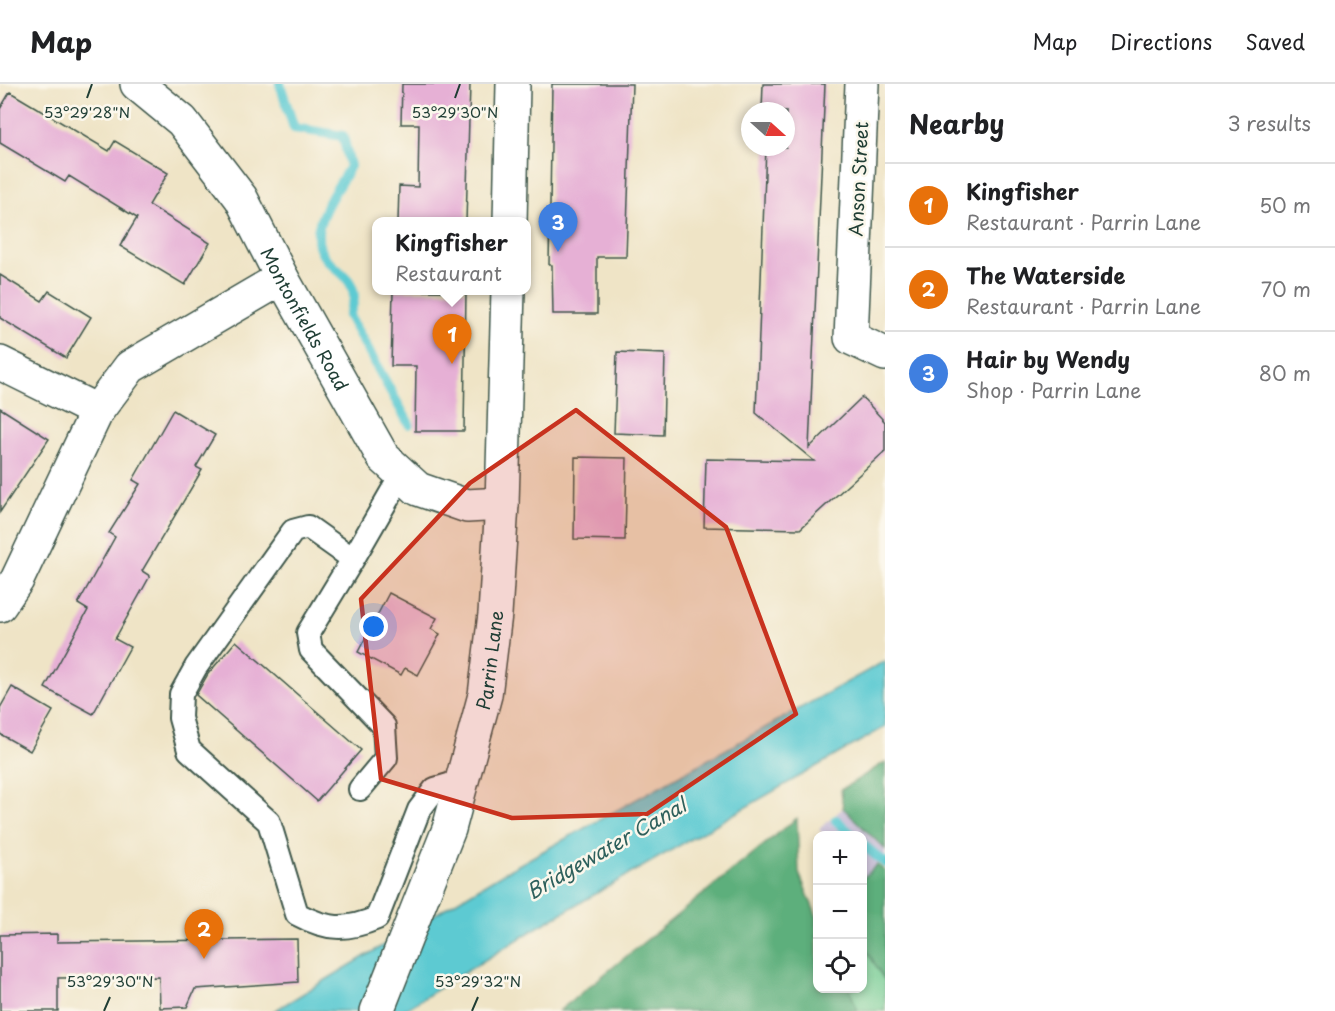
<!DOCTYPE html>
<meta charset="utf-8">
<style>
:root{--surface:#fff;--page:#f2f2f2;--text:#202124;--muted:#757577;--line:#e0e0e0;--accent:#b45309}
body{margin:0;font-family:"Playpen Sans",sans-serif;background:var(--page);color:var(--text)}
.controls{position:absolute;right:18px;bottom:18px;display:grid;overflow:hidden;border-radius:12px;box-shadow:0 3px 9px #0003}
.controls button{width:54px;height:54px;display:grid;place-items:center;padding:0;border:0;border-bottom:2px solid var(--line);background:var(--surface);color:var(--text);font:30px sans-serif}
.compass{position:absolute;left:741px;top:18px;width:54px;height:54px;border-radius:50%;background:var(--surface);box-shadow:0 3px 9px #0003;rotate:111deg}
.you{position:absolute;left:374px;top:543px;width:21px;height:21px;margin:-15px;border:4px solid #fff;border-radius:50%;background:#1a73e8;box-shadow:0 0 0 9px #1a73e833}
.badge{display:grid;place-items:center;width:39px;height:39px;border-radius:50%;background:var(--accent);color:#fff;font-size:20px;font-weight:700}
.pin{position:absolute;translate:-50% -50px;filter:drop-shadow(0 2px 3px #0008)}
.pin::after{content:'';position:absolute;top:32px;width:21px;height:18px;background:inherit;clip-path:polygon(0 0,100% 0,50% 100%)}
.popup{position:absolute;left:372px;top:133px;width:159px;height:78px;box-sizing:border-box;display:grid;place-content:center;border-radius:12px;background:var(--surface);filter:drop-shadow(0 2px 4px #0005);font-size:20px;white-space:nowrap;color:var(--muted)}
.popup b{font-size:22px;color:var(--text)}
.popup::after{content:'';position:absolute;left:50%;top:100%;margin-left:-12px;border:12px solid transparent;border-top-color:var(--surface)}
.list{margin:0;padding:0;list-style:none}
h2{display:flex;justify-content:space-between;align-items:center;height:78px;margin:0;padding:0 24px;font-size:26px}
h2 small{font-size:20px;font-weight:400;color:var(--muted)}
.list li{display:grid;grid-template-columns:39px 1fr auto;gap:18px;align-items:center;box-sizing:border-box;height:84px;padding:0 24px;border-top:2px solid var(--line)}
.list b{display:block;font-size:22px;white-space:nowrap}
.list p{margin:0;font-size:20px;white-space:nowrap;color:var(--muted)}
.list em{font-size:20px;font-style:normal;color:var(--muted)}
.icon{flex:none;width:33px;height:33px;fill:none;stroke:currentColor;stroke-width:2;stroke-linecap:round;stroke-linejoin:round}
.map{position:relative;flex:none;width:885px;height:927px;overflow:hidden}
header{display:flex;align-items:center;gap:36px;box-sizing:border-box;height:84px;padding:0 30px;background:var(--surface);border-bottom:2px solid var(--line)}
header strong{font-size:28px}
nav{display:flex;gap:33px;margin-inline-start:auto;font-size:21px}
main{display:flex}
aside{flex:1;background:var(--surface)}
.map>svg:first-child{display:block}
.industrial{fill:#c9bfd7}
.green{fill:#72cb92;stroke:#488463;stroke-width:1.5}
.forest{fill:#5daf7c;stroke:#3e7658;stroke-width:1.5}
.water{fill:#5dcad2;stroke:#3e8483;stroke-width:1.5}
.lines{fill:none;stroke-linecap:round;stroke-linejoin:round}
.stream{stroke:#5dcad2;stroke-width:10}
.building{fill:#e6b0d5}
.service-casing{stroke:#3e564a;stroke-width:26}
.minor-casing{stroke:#3e564a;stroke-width:36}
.secondary-casing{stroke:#3e564a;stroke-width:36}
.service{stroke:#fff;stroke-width:22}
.minor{stroke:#fff;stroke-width:33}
.secondary{stroke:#fff;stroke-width:33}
.marked{fill:#c8321e;fill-opacity:0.2;stroke:#c8321e;stroke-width:4.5;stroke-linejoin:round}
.ticks{fill:none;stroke:#1f3d34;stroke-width:2}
.labels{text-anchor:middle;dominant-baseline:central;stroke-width:5;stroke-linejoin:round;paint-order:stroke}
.street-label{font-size:18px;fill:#1f3d34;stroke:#fbf7ec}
.water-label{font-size:20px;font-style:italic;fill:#2e605c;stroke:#fbf7ec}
.ticks-label{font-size:15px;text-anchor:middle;fill:#1f3d34;stroke:#fbf7ec;stroke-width:5;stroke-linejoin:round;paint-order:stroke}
</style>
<header>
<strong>Map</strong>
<nav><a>Map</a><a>Directions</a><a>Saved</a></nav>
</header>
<main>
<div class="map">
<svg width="885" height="927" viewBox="0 0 885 927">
<rect width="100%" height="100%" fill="#fbf7ec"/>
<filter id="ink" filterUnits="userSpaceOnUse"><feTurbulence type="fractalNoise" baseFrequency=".0167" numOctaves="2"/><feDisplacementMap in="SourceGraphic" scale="12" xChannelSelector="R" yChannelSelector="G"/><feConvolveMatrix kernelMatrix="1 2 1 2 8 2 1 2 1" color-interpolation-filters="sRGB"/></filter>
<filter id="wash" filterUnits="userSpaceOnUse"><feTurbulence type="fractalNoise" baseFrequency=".008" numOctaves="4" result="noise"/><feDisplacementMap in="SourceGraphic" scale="24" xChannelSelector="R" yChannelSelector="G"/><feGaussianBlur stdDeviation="1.35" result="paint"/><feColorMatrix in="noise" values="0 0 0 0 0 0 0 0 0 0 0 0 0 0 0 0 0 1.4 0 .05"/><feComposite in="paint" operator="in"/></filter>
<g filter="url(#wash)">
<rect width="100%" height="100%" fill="#efe4c6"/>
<path class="industrial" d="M843 724 885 765V773L863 794 862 752 823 751 819 745Z"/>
<path class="green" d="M863 860 885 897V927H858L849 905 862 904Z"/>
<path class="forest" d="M885 678V765L843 724 841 706Z
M797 734 799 789 817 833 818 904 849 905 858 927H559Z
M877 781 885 787V897L863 860V794Z"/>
<path class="water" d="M885 577V643L538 843 403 927H274L502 790Z"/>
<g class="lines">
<path class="stream" d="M280 0 294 44 343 52 350 82C340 101 320 127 318 149 316 186 354 183 354 214 354 219 350 227 349 232L409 340
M836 736 853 752
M862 760 885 779"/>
</g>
<g id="blocks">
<path class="building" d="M402 0H470L466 138H398L399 102 418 103 419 40H401Z
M552 0H632L626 173H597V230H553L552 181H549Z
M763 0H825L809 364 862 313 885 338V367L800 445 704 443 706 375 814 377 756 329 766 63H786V27H762Z
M10 8 109 67 115 57 168 89 149 121 210 159 185 201 120 162 137 134 69 92 65 98 0 59V25Z
M0 191 42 217 49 207 91 233 66 274 0 234Z
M393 207H466L464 347H415L416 282H391Z
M617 268 665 270 663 351 614 349Z
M0 324 49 355 0 428Z
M173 326 215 351 196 383 202 386 142 487 150 492 115 555 130 563 93 630 45 604 88 526 78 520 115 453 109 449 140 400 133 396Z
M575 373 627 374 625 456 574 455Z
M389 509 437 534 431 545 440 550 418 591 405 584 401 591 358 568Z
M236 557 361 666 317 717 196 611 208 590Z
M12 603 53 627 30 667 0 650V624Z
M57 850V858L297 855 298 898 195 905 187 923 160 924 159 893 58 894V927H0V851Z"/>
</g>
</g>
<g filter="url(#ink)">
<use href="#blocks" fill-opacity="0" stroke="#3e564a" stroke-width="1.5"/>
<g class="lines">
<g class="service-casing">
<path id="service" d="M402 390 353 475 308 443 293 447 196 583 181 610 180 634 189 666 269 738 297 830C327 846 346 847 377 834L419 726 435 705 462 697
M353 475 308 549 311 566 384 642 386 674 360 705"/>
</g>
<g class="minor-casing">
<g id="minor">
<path id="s1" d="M137 0 182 37 241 114 282 194 383 373 418 405 467 422 502 420"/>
<path d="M862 0 851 254 885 270"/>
<path d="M0 279 97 327"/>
<path d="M0 521 17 496 97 327 130 283 282 194"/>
</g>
</g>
<g class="secondary-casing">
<g id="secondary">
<path d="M510 138 513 0"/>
<path id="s2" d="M377 927 449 745 485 611 495 530 502 420 508 206"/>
</g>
</g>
<use href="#service" class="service"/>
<use href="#minor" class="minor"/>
<use href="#secondary" class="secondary"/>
</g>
</g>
<path class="marked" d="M576 326 726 443 796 630 647 730 512 734 381 695 361 515 470 399Z"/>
<path class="ticks" d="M87 14 92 0M455 14 460 0M104 927 110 913M472 927 478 913"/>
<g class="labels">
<g class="street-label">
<text transform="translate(858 95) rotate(-87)">Anson Street</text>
<text stroke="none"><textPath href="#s1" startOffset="292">Montonfields Road</textPath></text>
<text stroke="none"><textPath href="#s2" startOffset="370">Parrin Lane</textPath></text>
</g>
<g class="water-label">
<text transform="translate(606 764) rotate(-30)">Bridgewater Canal</text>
</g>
</g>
<g class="ticks-label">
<text x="87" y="34">53°29'28"N</text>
<text x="455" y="34">53°29'30"N</text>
<text x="110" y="903">53°29'30"N</text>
<text x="478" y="903">53°29'32"N</text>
</g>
</svg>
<div class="controls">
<button>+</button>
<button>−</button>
<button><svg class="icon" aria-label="locate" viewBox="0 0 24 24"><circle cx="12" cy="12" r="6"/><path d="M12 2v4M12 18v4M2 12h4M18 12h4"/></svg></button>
</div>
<svg class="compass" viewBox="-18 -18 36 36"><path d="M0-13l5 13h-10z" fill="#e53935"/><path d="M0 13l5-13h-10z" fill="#757577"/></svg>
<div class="you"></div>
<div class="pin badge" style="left:452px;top:280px;background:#e8710a">1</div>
<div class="popup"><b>Kingfisher</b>Restaurant</div>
<div class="pin badge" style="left:204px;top:875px;background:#e8710a">2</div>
<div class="pin badge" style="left:558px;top:168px;background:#3f7fe0">3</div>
</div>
<aside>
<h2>Nearby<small>3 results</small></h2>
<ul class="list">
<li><span class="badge" style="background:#e8710a">1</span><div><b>Kingfisher</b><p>Restaurant · Parrin Lane</p></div><em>50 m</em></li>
<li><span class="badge" style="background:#e8710a">2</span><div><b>The Waterside</b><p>Restaurant · Parrin Lane</p></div><em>70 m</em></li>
<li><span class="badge" style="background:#3f7fe0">3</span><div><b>Hair by Wendy</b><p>Shop · Parrin Lane</p></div><em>80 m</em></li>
</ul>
</aside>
</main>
